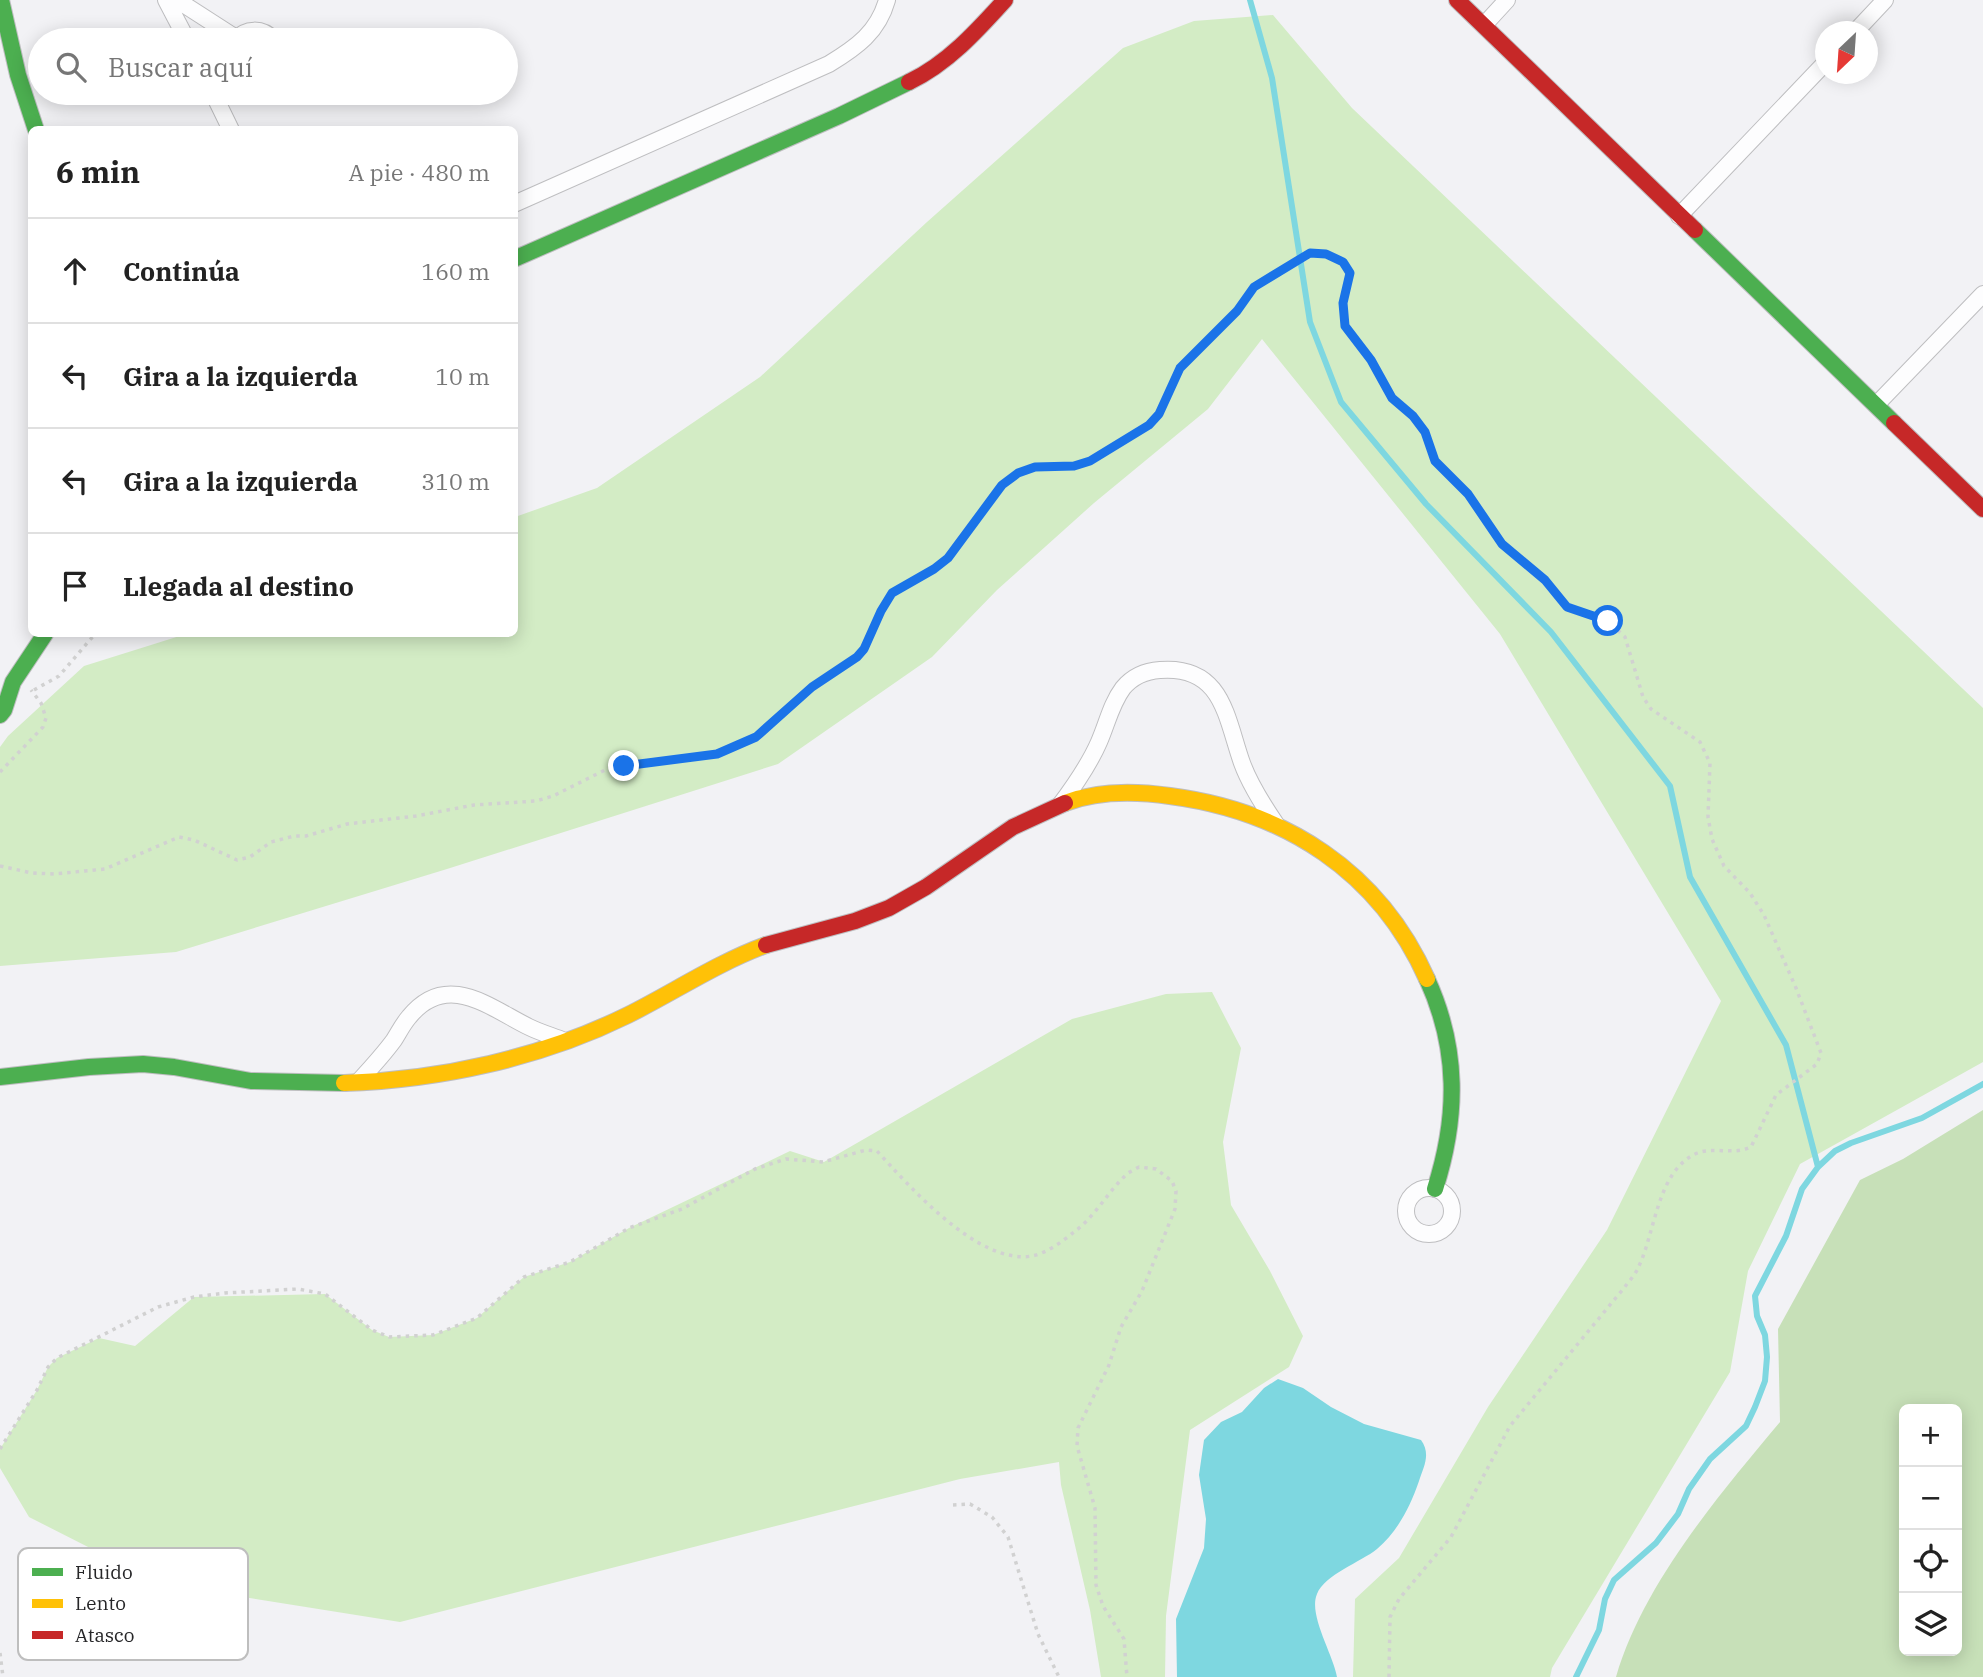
<!DOCTYPE html>
<html lang="es">
<meta charset="utf-8">
<style>
:root{--surface:#fff;--page:#f2f2f2;--text:#222;--muted:#767676;--line:#e0e0e0}
body{margin:0;font-family:"IBM Plex Serif",serif;background:var(--page);color:var(--text)}
.controls{position:absolute;right:21px;bottom:21px;display:grid;overflow:hidden;border-radius:10px;box-shadow:0 4px 18px #0003}
.controls button{width:63px;height:63px;display:grid;place-items:center;padding:0;border:0;border-bottom:2px solid var(--line);background:var(--surface);color:var(--text);font:35px sans-serif}
.compass{position:absolute;left:1815px;top:21px;width:63px;height:63px;border-radius:50%;background:var(--surface);box-shadow:0 4px 18px #0003;rotate:205deg}
.stop{position:absolute;width:21px;height:21px;margin:-16px;border:5px solid #1a73e8;border-radius:50%;background:#fff}
.stop.end{background:#1a73e8;border-color:#fff;box-shadow:0 2px 7px #0008}
.list{margin:0;padding:0;list-style:none}
h2{display:flex;justify-content:space-between;align-items:center;height:91px;margin:0;padding:0 28px;font-size:30px}
h2 small{font-size:23px;font-weight:400;color:var(--muted)}
.list li{display:grid;grid-template-columns:46px 1fr auto;gap:21px;align-items:center;box-sizing:border-box;height:105px;padding:0 28px;border-top:2px solid var(--line)}
.list b{display:block;font-size:26px;white-space:nowrap}
.list em{font-size:23px;font-style:normal;color:var(--muted)}
.icon{flex:none;width:38px;height:38px;fill:none;stroke:currentColor;stroke-width:2;stroke-linecap:round;stroke-linejoin:round}
.map{position:relative;flex:none;width:1983px;height:1677px;overflow:hidden}
.search{position:absolute;background:var(--surface);box-shadow:0 4px 18px #0003;left:28px;top:28px;width:490px;height:77px;display:flex;align-items:center;gap:18px;box-sizing:border-box;padding:0 24px;border-radius:38px;color:var(--muted);font-size:26px}
.panel{position:absolute;background:var(--surface);box-shadow:0 4px 18px #0003;left:28px;top:126px;width:490px;height:511px;border-radius:10px}
.map>svg:first-child{display:block}
.green{fill:#d3ecc5}
.forest{fill:#c7e0b8;fill-rule:evenodd}
.water{fill:#7ed7e0}
.lines{fill:none;stroke-linecap:round;stroke-linejoin:round}
.stream{stroke:#7ed7e0;stroke-width:6}
.street-casing{stroke:#bebec0;stroke-width:18}
.fast-casing{stroke:#bebec0;stroke-width:18}
.slow-casing{stroke:#bebec0;stroke-width:18}
.jam-casing{stroke:#bebec0;stroke-width:18}
.path{stroke:#d1d1d1;stroke-width:3.5;stroke-dasharray:3.5 5;stroke-linecap:butt}
.street{stroke:#fdfdfe;stroke-width:16}
.fast{stroke:#4caf50;stroke-width:16}
.slow{stroke:#ffc107;stroke-width:16}
.jam{stroke:#c62828;stroke-width:16}
.route{stroke:#1a73e8;stroke-width:9}
.key{fill:#fff;stroke:#bebebe;stroke-width:2}
.key-label{font-size:19px;fill:#262628}
</style>
<div class="map">
<svg width="1983" height="1677" viewBox="0 0 1983 1677">
<rect width="100%" height="100%" fill="#f2f2f5"/>
<path class="green" d="M1273 15 1352 108 1983 708V1062L1800 1164 1748 1271 1730 1372 1552 1668 1550 1677H1353L1355 1599 1399 1558 1488 1407 1607 1230 1721 1001 1500 634 1262 339 1208 409 1094 503 997 590 932 657 778 764 447 869 176 952 0 966V747L8 736 84 666 186 634H514L515 517 597 488 760 377 927 222 1123 48 1194 21Z
M1212 992 1241 1048 1223 1142 1231 1205 1270 1271 1303 1336 1289 1367 1190 1430 1166 1616 1165 1677H1101L1090 1610 1061 1485 1059 1462 960 1479 400 1622 161 1584 29 1517 0 1468V1449L37 1390 48 1367 57 1358 99 1338 135 1346 194 1297 325 1294 372 1330 389 1337 433 1335 477 1318 524 1277 570 1262 629 1228 790 1151 824 1162 1072 1019 1166 994Z"/>
<path class="forest" d="M1983 1110V1677H1616C1643 1584 1719 1495 1780 1422L1778 1329 1860 1180 1903 1159ZM1904 1409H1957V1651H1904Z"/>
<path class="water" d="M1278 1379 1303 1388 1331 1407 1364 1424 1421 1440C1431 1454 1424 1466 1419 1481 1410 1507 1398 1531 1377 1549 1361 1562 1324 1575 1317 1594 1308 1615 1333 1654 1337 1677H1177L1176 1619 1204 1548 1206 1519 1199 1475 1204 1440 1221 1422 1242 1412 1264 1388Z"/>
<g class="lines">
<path class="stream" d="M1250 0 1272 78 1310 322 1341 402 1426 504 1551 632 1670 786 1690 877 1786 1045 1818 1167
M1576 1677 1599 1630 1605 1599 1614 1580 1656 1543 1678 1514 1689 1489 1710 1459 1746 1426 1755 1407 1765 1381 1767 1357 1765 1335 1757 1316 1755 1296 1786 1236 1802 1189 1818 1167 1835 1151 1851 1143 1922 1118 1983 1084"/>
<g class="street-casing">
<path id="street" d="M166 0 187 40
M177 0 236 38
M1485 24 1507 0
M1855 32 1885 0
M235 40C246 28 262 27 274 40
M213 93 231 130
M514 204 829 64C857 47 878 32 887 0
M1679 216 1826 62
M1876 405 1983 294
M1060 805C1075 785 1089 765 1099 742 1107 724 1111 704 1123 688 1133 676 1145 671 1160 670 1223 665 1226 718 1242 763 1250 785 1263 805 1276 824
M359 1081C371 1068 383 1055 394 1040 399 1032 403 1024 409 1017 447 970 490 1008 529 1027 541 1033 553 1036 565 1041
M1406 1211a23 23 0 1 1 46 0a23 23 0 1 1-46 0Z"/>
</g>
<g class="fast-casing">
<path id="fast" d="M1 0 18 75 36 130
M1695 230 1894 423
M514 259 839 116 909 82
M0 715 4 710 13 682 45 634
M1427 979C1459 1049 1458 1117 1435 1189
M0 1077 89 1067 143 1064 174 1067 251 1081 344 1083"/>
</g>
<g class="slow-casing">
<path id="slow" d="M1065 803C1099 790 1135 791 1170 796 1285 811 1379 871 1427 979
M344 1083C440 1080 541 1058 628 1015 674 992 717 963 766 945"/>
</g>
<g class="jam-casing">
<path id="jam" d="M1457 0 1695 230
M909 82C947 64 977 31 1005 0
M1894 423 1983 509
M766 945 855 921 889 908 926 887 1013 827 1065 803"/>
</g>
<path class="path" d="M34 690 59 676 95 634
M0 772 43 727 46 718 41 703 31 690
M0 866 32 873 54 874 105 869 179 837 194 840 237 860 250 857 271 842 294 836H306L347 824 416 816 474 805 536 801 553 796 609 768 690 759 717 754 742 745 756 737 812 687 857 657 864 649 881 611 892 593 934 569 948 558 1002 485 1019 473 1035 467 1074 466 1090 461 1148 426 1159 414 1180 368 1237 311 1254 287 1310 253 1326 254 1343 262 1350 273 1343 303 1345 326 1371 360 1392 398 1413 416 1425 432 1435 461 1468 494 1502 544 1545 580 1567 607 1608 621 1625 637 1643 697 1651 709 1700 742 1710 763 1708 817 1712 839 1724 866 1750 893 1764 915 1796 988 1821 1053 1817 1064 1776 1095 1751 1147C1733 1156 1711 1145 1693 1155 1657 1175 1655 1232 1639 1266 1636 1274 1629 1281 1624 1288L1510 1426 1451 1537 1399 1599 1390 1617 1389 1677
M0 1449 37 1390 48 1367 57 1358 158 1307 194 1297 225 1293 298 1289 325 1294 372 1330 389 1337 433 1335 477 1318 524 1277 570 1262 629 1228 682 1209 755 1169 786 1159 823 1162 866 1150 877 1151C910 1187 978 1265 1032 1256 1047 1253 1063 1241 1074 1232 1096 1216 1108 1191 1128 1173L1139 1167 1156 1169 1172 1181 1176 1191 1175 1209 1142 1291 1121 1327 1109 1365 1078 1428 1077 1446 1095 1508 1096 1585 1103 1606 1124 1639 1127 1677
M953 1505 970 1504 992 1517 1008 1537 1038 1634 1059 1677
M0 1653 3 1677"/>
<use href="#street" class="street"/>
<use href="#fast" class="fast"/>
<use href="#slow" class="slow"/>
<use href="#jam" class="jam"/>
</g>
<g class="lines">
<path class="route" d="M624 766 717 754 756 737 812 687 857 657 864 649 881 611 892 593 934 569 948 558 1002 485 1018 473 1035 467 1074 466 1090 461 1149 425 1159 414 1180 368 1237 311 1254 287 1310 253 1326 254 1343 262 1350 273 1343 303 1345 326 1371 360 1392 398 1413 416 1425 432 1435 461 1468 494 1502 544 1545 580 1567 607 1608 621"/>
</g>
<rect x="18" y="1548" width="230" height="112" rx="10" class="key"/>
<rect x="32" y="1568" width="31" height="8" fill="#4caf50"/>
<rect x="32" y="1599" width="31" height="9" fill="#ffc107"/>
<rect x="32" y="1631" width="31" height="8" fill="#c62828"/>
<g class="key-label">
<text x="75" y="1579">Fluido</text>
<text x="75" y="1610">Lento</text>
<text x="75" y="1642">Atasco</text>
</g>
</svg>
<div class="controls">
<button>+</button>
<button>−</button>
<button><svg class="icon" aria-label="locate" viewBox="0 0 24 24"><circle cx="12" cy="12" r="6"/><path d="M12 2v4M12 18v4M2 12h4M18 12h4"/></svg></button>
<button><svg class="icon" aria-label="layers" viewBox="0 0 24 24"><path d="M12 4l9 5-9 5-9-5zM3 14l9 5 9-5"/></svg></button>
</div>
<svg class="compass" viewBox="-18 -18 36 36"><path d="M0-13l5 13h-10z" fill="#e53935"/><path d="M0 13l5-13h-10z" fill="#767676"/></svg>
<div class="stop" style="left:1608px;top:621px"></div>
<div class="stop end" style="left:624px;top:766px"></div>
<div class="search"><svg class="icon" aria-label="search" viewBox="0 0 24 24"><circle cx="10" cy="10" r="6"/><path d="M15 15l6 6"/></svg>Buscar aquí</div>
<section class="panel">
<h2>6 min<small>A pie · 480 m</small></h2>
<ul class="list">
<li><svg class="icon" aria-label="ahead" viewBox="0 0 24 24"><path d="M12 20V5M6 11l6-6 6 6"/></svg><div><b>Continúa</b></div><em>160 m</em></li>
<li><svg class="icon" aria-label="left" viewBox="0 0 24 24"><path d="M17 20v-9H6M10 6l-5 5 5 5"/></svg><div><b>Gira a la izquierda</b></div><em>10 m</em></li>
<li><svg class="icon" aria-label="left" viewBox="0 0 24 24"><path d="M17 20v-9H6M10 6l-5 5 5 5"/></svg><div><b>Gira a la izquierda</b></div><em>310 m</em></li>
<li><svg class="icon" aria-label="arrive" viewBox="0 0 24 24"><path d="M6 21V4h12l-3 4 3 4H6"/></svg><div><b>Llegada al destino</b></div></li>
</ul>
</section>
</div>
